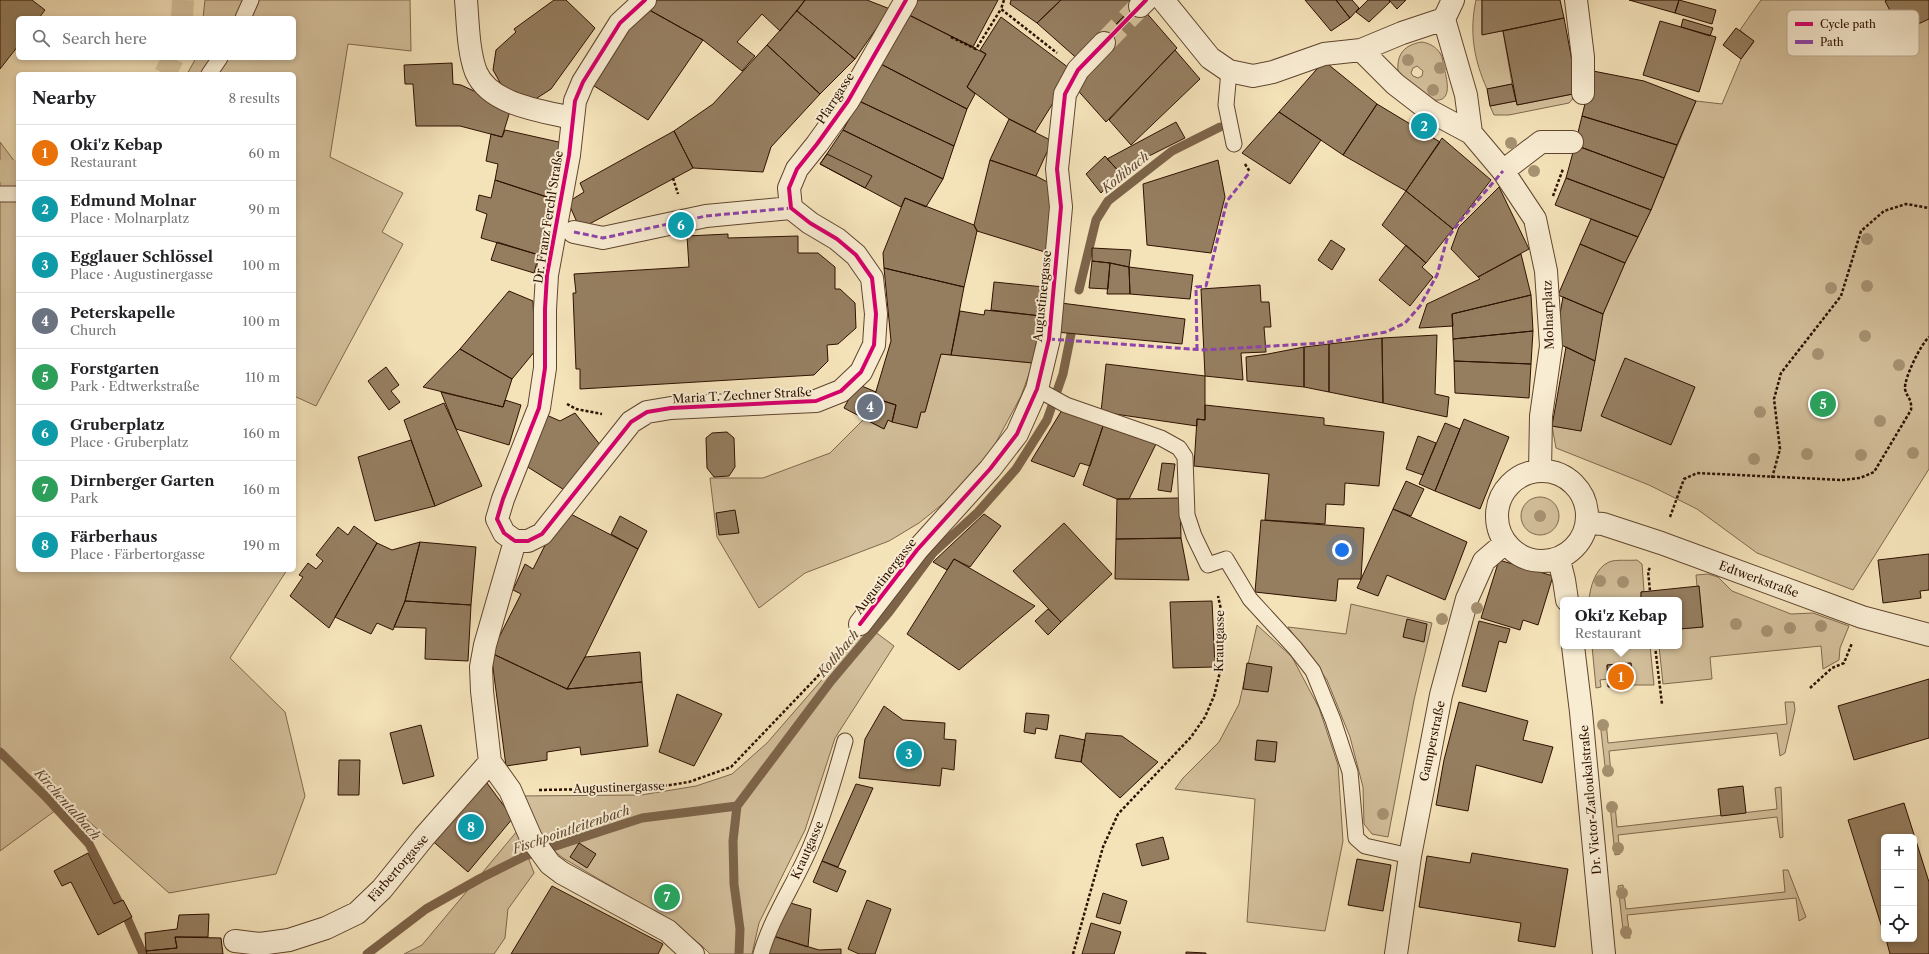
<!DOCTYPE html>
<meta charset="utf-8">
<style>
:root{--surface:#fff;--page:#f6f6f6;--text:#202124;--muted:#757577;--line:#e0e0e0;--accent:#1a73e8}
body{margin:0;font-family:"Libre Caslon Text",serif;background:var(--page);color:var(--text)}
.controls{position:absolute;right:12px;bottom:12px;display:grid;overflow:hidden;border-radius:6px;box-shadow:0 2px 6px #0003}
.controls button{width:36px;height:36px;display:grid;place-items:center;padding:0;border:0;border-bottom:1px solid var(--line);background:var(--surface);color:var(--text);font:20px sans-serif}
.you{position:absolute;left:1342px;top:550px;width:14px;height:14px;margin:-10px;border:3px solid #fff;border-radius:50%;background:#1a73e8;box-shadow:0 0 0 6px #1a73e833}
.badge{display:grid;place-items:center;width:26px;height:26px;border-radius:50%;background:var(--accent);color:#fff;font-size:13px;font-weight:700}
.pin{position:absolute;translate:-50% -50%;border:2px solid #fff;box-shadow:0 1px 4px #0006}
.popup{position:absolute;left:1560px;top:597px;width:122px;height:52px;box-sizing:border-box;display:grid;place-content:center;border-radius:6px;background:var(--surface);filter:drop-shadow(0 1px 3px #0005);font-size:13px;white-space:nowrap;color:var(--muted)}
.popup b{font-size:15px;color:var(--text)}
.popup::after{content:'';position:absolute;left:50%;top:100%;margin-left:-8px;border:8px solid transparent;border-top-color:var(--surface)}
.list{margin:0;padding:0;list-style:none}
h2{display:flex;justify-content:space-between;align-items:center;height:52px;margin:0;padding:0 16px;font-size:17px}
h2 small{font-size:13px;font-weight:400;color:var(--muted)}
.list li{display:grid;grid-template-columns:26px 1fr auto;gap:12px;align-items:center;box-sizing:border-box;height:56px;padding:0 16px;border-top:1px solid var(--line)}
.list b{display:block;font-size:15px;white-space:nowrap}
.list p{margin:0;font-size:13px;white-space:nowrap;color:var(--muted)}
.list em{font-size:13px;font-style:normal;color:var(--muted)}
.icon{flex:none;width:22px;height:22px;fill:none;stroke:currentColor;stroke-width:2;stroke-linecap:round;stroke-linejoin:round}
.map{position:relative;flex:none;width:1929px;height:954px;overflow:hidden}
.search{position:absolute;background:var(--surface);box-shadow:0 2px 6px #0003;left:16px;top:16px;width:280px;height:44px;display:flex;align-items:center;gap:10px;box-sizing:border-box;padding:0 14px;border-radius:6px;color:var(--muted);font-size:15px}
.panel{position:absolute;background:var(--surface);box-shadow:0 2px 6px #0003;left:16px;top:72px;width:280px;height:500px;border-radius:6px}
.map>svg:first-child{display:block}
.green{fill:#d2be9a;stroke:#80684d;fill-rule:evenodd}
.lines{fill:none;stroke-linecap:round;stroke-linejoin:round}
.stream{stroke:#7d6449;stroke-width:9}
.building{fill:#957e60;stroke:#2e1100}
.street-tunnel{stroke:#d6c39d;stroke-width:22;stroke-dasharray:22 11;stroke-linecap:butt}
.secondary-tunnel{stroke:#d6c39d;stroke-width:22;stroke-dasharray:22 11;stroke-linecap:butt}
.lane-casing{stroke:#60452e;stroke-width:17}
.street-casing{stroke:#60452e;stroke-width:24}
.path{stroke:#2e1100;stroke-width:2.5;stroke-dasharray:3 2;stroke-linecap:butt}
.lane{stroke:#f8ecd2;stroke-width:15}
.street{stroke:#f8ecd2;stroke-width:22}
.quiet{stroke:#8e44ad;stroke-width:3;stroke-dasharray:6 3;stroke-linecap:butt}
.cycleway-casing{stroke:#f8ecd2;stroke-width:6}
.cycleway{stroke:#d6006c;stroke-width:4}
.tree{fill:#a69171}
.labels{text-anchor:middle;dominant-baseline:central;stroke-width:4;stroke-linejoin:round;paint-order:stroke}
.street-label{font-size:12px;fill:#2e1100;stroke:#f8ecd2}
.water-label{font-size:13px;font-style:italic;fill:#624831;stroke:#f8ecd2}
.key{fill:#f8ecd2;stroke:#bbaa93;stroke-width:1}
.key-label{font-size:11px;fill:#2e1100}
</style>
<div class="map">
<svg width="1929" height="954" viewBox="0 0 1929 954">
<rect width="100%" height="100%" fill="#f4e2b9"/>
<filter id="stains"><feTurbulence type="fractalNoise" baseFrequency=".005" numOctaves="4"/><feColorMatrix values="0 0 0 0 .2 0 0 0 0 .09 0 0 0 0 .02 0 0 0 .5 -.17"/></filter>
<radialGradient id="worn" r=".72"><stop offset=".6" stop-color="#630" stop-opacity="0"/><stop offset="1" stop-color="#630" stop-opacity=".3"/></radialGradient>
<path class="green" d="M205 0H410L411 51 348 44 330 157 403 193 382 232 403 244 316 406 294 396V74H187L196 58H294V18H203Z
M1476 0H1482V34L1503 31 1512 84 1487 89C1474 60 1469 32 1476 0Z
M1761 0H1929V469L1853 590 1757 553 1697 509 1649 485 1556 448 1552 426 1581 431 1603 314 1625 263 1651 210 1696 101 1722 104 1741 59 1754 42 1740 30Z
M1422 42C1429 43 1436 47 1440 53 1443 57 1443 64 1444 68 1448 82 1453 106 1429 99 1419 96 1408 84 1399 78 1395 58 1401 45 1422 42ZM1417 66 1423 71 1422 76 1418 78 1413 76 1411 73 1413 68Z
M1578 93 1569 103 1509 115H1494L1490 106 1516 101 1517 105Z
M0 142 18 166V570H287L230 658 285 712 305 796 276 874 169 893 67 802 0 851Z
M941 354 1033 363 1021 396 993 448 955 494 919 523 889 541 805 573 759 608 717 537 710 478H763L830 453 864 419 884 429 888 420 917 428 921 412H925Z
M1521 516a19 19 0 1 1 38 0a19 19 0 1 1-38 0Z
M1637 560 1642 564 1644 591 1641 592V600H1589C1590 588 1595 568 1609 562 1616 559 1629 561 1637 560Z
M1708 574 1718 577 1732 591 1791 614 1813 613 1849 626 1840 648 1839 660 1823 669 1821 646 1710 657 1712 679 1663 684 1659 646H1679V629L1703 627 1699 586H1697L1696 575Z
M1351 604 1432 623 1414 700 1388 837 1372 834 1364 824 1363 787 1350 737 1327 680 1288 627 1346 634Z
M1257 625 1292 657 1319 708 1338 765 1343 841 1325 931 1247 922 1255 799 1175 789 1183 778 1219 742 1239 704Z
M866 629 878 634 894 646 835 738 805 830 759 923 752 954H710L701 945 660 915 563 858 540 840 519 796 641 795 696 786 732 774 767 743Z
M1592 646H1650L1654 685H1633L1631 663 1607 665 1608 679 1600 680 1601 687 1596 688Z
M1785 702H1794L1795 710 1785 753 1780 756 1777 733 1609 751 1611 774 1606 775 1600 722 1606 721 1608 743 1787 724Z
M1781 787 1783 837 1780 838 1777 817 1618 835 1620 854 1615 855 1610 805H1615L1617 827 1777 809 1775 788Z
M518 830 534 873 508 909 505 938 494 954H404L422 945Z
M1783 870H1788L1806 917 1799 921 1796 898 1627 915 1630 938H1624L1618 886 1623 885 1626 909 1785 892Z"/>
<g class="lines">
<path class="stream" d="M1079 290 1096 220 1108 201 1172 151 1220 127
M0 752 45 796 89 844 118 901
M128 920 143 954
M367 954 426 909 481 878 525 856 642 818 737 806
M739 954 740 929 734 884 733 841 737 806 831 681 889 612 933 553 978 512 1016 469 1047 420 1063 374 1071 334"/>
</g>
<path class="building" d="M0 0H32L45 10 39 18H18V46L0 69Z
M554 0H566L595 28 551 89 534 100 502 86 493 70 496 50 516 32 514 29Z
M653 0H805L780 31 762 14 737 42 755 56 742 71 703 40 644 7Z
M805 0H867L890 9 855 59 797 11Z
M913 0H998L973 47 905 13Z
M1011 0H1061L1037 23 1010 4Z
M1061 0H1139L1081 62 1037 23Z
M1305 0H1336L1350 18 1331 31Z
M1336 0H1352L1359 8 1350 18Z
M1368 0H1389L1390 2 1369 22 1356 12Z
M1389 0H1406L1397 9Z
M1482 0H1560L1564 18 1482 35Z
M1629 0H1679L1675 13Z
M1679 0 1716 10 1712 24 1675 13Z
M1887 0H1929V19L1901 32 1885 1Z
M1137 2 1177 48 1106 122 1073 85 1101 40Z
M644 7 703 40 648 120 591 84Z
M797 11 855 59 820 94 767 45Z
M905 13 986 54 967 87 975 94 967 109 877 62Z
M1001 17 1073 71 1035 132 1009 119 967 87 986 54 980 50Z
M1564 18 1578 93 1517 105 1503 31Z
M1683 19 1713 28 1710 36 1681 27Z
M1660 21 1716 37 1699 92 1643 75Z
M1736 28 1754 41 1741 59 1723 45Z
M767 45 820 94 771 147 763 172 693 168 674 131 713 104Z
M1175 50 1200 79 1131 145 1109 120Z
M1324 61 1377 104 1343 155 1279 112Z
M877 62 967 109 954 146 859 101Z
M452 63 453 84 461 85 511 108 502 137 460 126H416L413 84H405L404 65Z
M1593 71 1644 81 1696 101 1677 145 1582 116Z
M1512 84 1516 101 1490 106 1487 89Z
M859 101 954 146 943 179 843 130Z
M1377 104 1440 142 1406 191 1343 155Z
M1279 112 1321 140 1290 184 1242 153Z
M1582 116 1677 145 1664 178 1575 145Z
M1009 119 1052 141 1036 176 990 160Z
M1176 122 1185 138 1119 171 1107 159Z
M505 130 563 143 553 199 495 180 498 164 486 161 491 134 502 137Z
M843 130 943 179 926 207 905 198 901 207 820 164Z
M674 131 693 168 580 229 568 202 584 192 580 183Z
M1442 138 1491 180 1453 229 1406 191Z
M1575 145 1664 178 1651 210 1566 178Z
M827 154 872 176 865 188 820 164Z
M1105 156 1120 173 1101 193 1086 174Z
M990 160 1036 176 1055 186 1048 253 977 231 974 225Z
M1218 160 1225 197 1211 253 1147 245 1143 184Z
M1566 178 1651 210 1638 237 1555 205Z
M495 180 553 199 539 255 481 238 487 214 476 210 479 195 491 198Z
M1499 187 1529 249 1478 277 1451 249 1459 227Z
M1406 191 1453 229 1426 263 1382 225Z
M905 198 974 225 977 231 964 287 884 268 883 253Z
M1591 219 1638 237 1625 263 1580 244Z
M728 234V238L798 236V253H818L835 267V289H840L855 303 856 328 838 344 827 345 828 361 814 375 580 389V369H576L573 293H576L574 274 689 267 687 236Z
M1331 240 1345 249 1332 270 1318 260Z
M497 242 539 255 534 273 491 260Z
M1580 244 1625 263 1603 314 1558 295Z
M1406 245 1426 263 1422 267 1433 277 1410 306 1379 280Z
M1092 248 1131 250 1129 267 1110 263 1092 261Z
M1521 254 1531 295 1452 314 1453 326 1419 328 1427 304 1480 279 1478 277Z
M1092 261 1110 263 1108 289 1089 288Z
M1110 263 1129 267 1130 294H1107Z
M1129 267 1193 275 1190 299 1130 294Z
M884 268 964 287 951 355 941 354 925 412H921L917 428 892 422 896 405 874 398 891 341Z
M994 282 1044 287 1041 316 991 310Z
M1260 285 1261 302H1269L1271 327H1264L1266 352 1241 353 1243 380 1205 376 1201 289Z
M509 291 533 301 535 351 512 379 460 349Z
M1531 295 1533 331 1453 339 1452 314Z
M1563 297 1603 314 1595 361 1555 342Z
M1061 303 1185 319 1182 344 1056 332Z
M985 310 1041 316 1033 363 951 355 960 311 984 315Z
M1533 331 1531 364 1454 361 1453 339Z
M1437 335 1435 394 1449 397 1447 417 1383 403 1382 338Z
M1382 338 1383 403 1329 392V344Z
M1329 344V392L1304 387V347Z
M1304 347V387L1247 381 1246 357 1268 354Z
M1566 347 1595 361 1581 431 1552 426Z
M460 349 512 379 503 407 423 387Z
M1625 358 1695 387 1671 445 1601 416Z
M1454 361 1531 364 1529 398 1455 393Z
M1106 364 1205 376V420L1197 419V426L1101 412Z
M386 367 399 385 391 391 400 402 389 410 368 381Z
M857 384 876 392 874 398 896 405 892 422 888 420 884 429 844 408Z
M441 392 503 407 505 400 521 405 509 445 456 429Z
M444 403 482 486 435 506 404 420Z
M1205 405 1324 418V425L1384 432 1379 486 1345 483 1344 505 1326 504 1325 524 1265 520 1269 474 1194 466 1197 419 1205 420Z
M1062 410 1103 426 1090 466 1080 463 1074 477 1031 461Z
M542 413 560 421 575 413 601 446 569 493 523 464Z
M1464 419 1509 437 1480 509 1435 491Z
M1445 423 1460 429 1435 491 1419 484Z
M1103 426 1156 444 1129 499H1117L1083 485Z
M727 432 734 438 735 467 729 476 714 477 707 468 706 438 712 433Z
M1418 436 1436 443 1423 475 1406 469Z
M411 440 435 506 375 521 358 457Z
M1162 463 1175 464 1171 492 1158 490Z
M1406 481 1424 489 1411 516 1393 509Z
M1180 498 1181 538 1116 539 1117 499Z
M1393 509 1467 542 1445 600 1387 575 1378 596 1357 588Z
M563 510 638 549 585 657 567 689 491 653 521 594 513 590 525 564 533 569Z
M735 510 739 533 719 535 716 513Z
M984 514 1001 526 970 567 954 559 947 570 933 562Z
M620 516 647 531 638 549 611 534Z
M1261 520 1364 528 1361 579H1338L1336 601 1255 592Z
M1064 523 1112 574 1061 622 1013 571Z
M354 526 377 543 329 628 290 596 303 577 299 575 308 563 316 569 323 561 316 555 338 527 348 535Z
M1181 538 1189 580 1115 579 1116 539Z
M420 542 476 547 471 605 405 601Z
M420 542 405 601 393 630 377 623 371 634 335 617 377 543 392 550Z
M1929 554V590L1920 591 1921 598 1883 603 1878 560Z
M954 559 1035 606 959 670 907 634Z
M1499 560 1553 576 1538 625 1523 620 1520 630 1481 618Z
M1699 586 1703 627 1679 629V600H1641V592Z
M405 601 471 605 468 661 425 659 426 628 394 627Z
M1212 601 1215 667 1173 668 1170 602Z
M1048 609 1061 622 1048 635 1035 621Z
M1407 619 1427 624 1424 642 1403 637Z
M1479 621 1510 629 1506 643 1499 641 1486 692 1462 686Z
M640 652 642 682 567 689 585 657Z
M491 653 567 689 642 682 648 746 581 755 580 747 547 752V760L506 766Z
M1247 663 1272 667 1268 692 1243 689Z
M1631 663 1633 685 1608 687 1607 665Z
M1929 679V738L1854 760 1838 706Z
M677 694 722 714 694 766 659 752Z
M1459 702 1528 721 1523 740 1553 747 1542 783 1476 765 1468 811 1436 805 1444 760Z
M884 706 903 720 945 723 944 739 956 740 954 770 942 768 940 786 859 778 865 739Z
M1026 713 1049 715 1047 730 1036 728 1035 734 1024 732Z
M421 725 434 776 403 784 390 733Z
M1086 733 1122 736 1158 762 1120 798 1081 762Z
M1060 735 1085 740 1081 762 1055 758Z
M1257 740 1277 742 1275 762 1255 760Z
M339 760H360L359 795H338Z
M481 775 513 818 468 872 428 837Z
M856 784 873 788 838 867 822 861Z
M1743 786 1746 813 1721 816 1718 789Z
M1904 803 1929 882V954H1890L1886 939H1914V837H1884V934L1848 820Z
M1163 837 1169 859 1142 866 1136 844Z
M579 843 596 854 587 868 570 857Z
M88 853 114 904 123 900 132 917 98 935 71 882 62 886 54 871Z
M1472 853 1568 869 1555 947 1518 941 1521 923 1419 907 1427 856 1470 863Z
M1357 859 1391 865 1383 911 1348 905Z
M822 861 846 871 837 892 813 882Z
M552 886 663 944 658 954H511Z
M1103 893 1127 901 1120 924 1096 917Z
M867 900 891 909 875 954H859L848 949Z
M787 902 811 909 808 947 773 936Z
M209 914 208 937H175L177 948 146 951 145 933 177 929 179 915Z
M1091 923 1121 932 1114 954H1082Z
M773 936 819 950 841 949V954H767Z
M175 937 221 938 223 954H147L146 951 177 948Z
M1186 952 1206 953V954H1186Z"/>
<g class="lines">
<path class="street-tunnel" d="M1104 43 1140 6"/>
<path class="secondary-tunnel" d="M182 18 183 0
M165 74 173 58
M0 171H18"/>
<g class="lane-casing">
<path id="lane" d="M243 18 251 0
M1229 71 1226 105 1234 144
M209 74 220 58
M0 194H18
M1037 389 1066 405 1161 438 1179 448 1185 457 1187 515 1194 536 1208 565 1226 559 1250 599 1295 648 1313 671 1333 720 1350 772 1356 838 1365 846 1410 856
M761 954C772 915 797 881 812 843 826 810 835 775 845 741"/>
</g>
<g class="street-casing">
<path id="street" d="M466 0C468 23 468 51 476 72 490 105 542 111 572 118
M1163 0 1210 58 1229 71 1253 76 1273 72 1324 54 1361 50 1402 33 1444 19
M1453 0 1444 19 1466 95 1471 133 1503 171 1535 219 1546 271 1551 346 1541 416 1540 471
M1576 0 1583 57V93
M1140 6 1146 0
M1361 50 1395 84 1430 111 1471 133
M1503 171 1541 142H1572
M791 208 789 188 797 169 817 144 848 101 906 0
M574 232 603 238 706 216 791 208
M1497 516a45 45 0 1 1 90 0a45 45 0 1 1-90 0Z
M1589 523 1603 524 1661 543 1862 617 1929 635
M515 541H528L542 534 631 422 647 412 671 408 816 401 841 391 861 372 874 345 876 314 872 278 856 255 837 239 810 223 791 208
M515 541 504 533 497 519 503 499 539 408 545 368V309L547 275 569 155 575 101 583 82 620 23 645 0
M515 541 485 645 481 667 482 691 490 762 510 790 531 838 550 864 562 873 668 931 693 954
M1559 560 1564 580 1567 600
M860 624 917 550 990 469 1017 434 1037 389 1049 339 1061 207 1057 169 1065 94 1078 70 1104 43
M1573 646 1581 712 1604 954
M235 941 260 944 289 940 326 928 357 913 382 889 424 837 490 762
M1396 954 1410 856 1441 695 1467 599 1484 561 1505 543"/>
</g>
<path class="path" d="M1004 0 1001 9 1057 53
M951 37 976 49 1001 9
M1245 164 1250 172
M673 178 678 194
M1553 196 1563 169
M567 404 576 409 602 414
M1772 478 1780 449 1774 399 1781 373 1841 296 1861 231 1884 211 1906 204 1929 208
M1670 517 1684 479 1697 473 1842 480 1860 478 1874 472 1911 410C1912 398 1907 398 1905 389 1904 378 1921 344 1929 337
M1650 568 1648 571 1650 591
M1655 646 1662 704
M1810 688 1832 668 1844 663 1852 643
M539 790 651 788 689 782 731 767 817 677 843 645
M1073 954 1103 847 1118 814 1191 737 1205 717 1214 696 1220 672 1221 646 1222 614 1218 596"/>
<use href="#lane" class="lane"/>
<use href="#street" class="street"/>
<path class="quiet" d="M574 232 603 238 706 216 791 208
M1049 339 1204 350 1323 343 1386 332 1405 323 1420 306 1437 275 1447 239 1460 221 1503 171
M1197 350 1196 287 1206 286 1227 201 1250 172"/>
<g class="cycleway-casing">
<path id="cycleway" d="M645 0 620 23 583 82 575 101 569 155 547 275 545 309V368L539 408 503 499 497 519 504 533 515 541H528L542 534 631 422 647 412 671 408 816 401 841 391 861 372 874 345 876 314 872 278 856 255 837 239 810 223 791 208 789 188 797 169 817 144 848 101 906 0
M860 624 917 550 990 469 1017 434 1037 389 1049 339 1061 207 1057 169 1065 94 1078 70 1146 0"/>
</g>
<use href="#cycleway" class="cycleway"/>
</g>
<g class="tree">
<circle cx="1408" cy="60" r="6"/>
<circle cx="1440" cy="68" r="6"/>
<circle cx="1433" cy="90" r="6"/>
<circle cx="1511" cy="143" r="6"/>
<circle cx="1534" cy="171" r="6"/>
<circle cx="1867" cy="239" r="6"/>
<circle cx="1867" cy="286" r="6"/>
<circle cx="1831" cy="288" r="6"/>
<circle cx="1865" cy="336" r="6"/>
<circle cx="1818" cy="354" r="6"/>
<circle cx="1899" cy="365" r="6"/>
<circle cx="1760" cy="412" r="6"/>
<circle cx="1880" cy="421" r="6"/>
<circle cx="1913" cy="453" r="6"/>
<circle cx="1807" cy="454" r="6"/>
<circle cx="1861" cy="455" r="6"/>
<circle cx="1754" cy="459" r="6"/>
<circle cx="1540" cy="516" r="6"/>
<circle cx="1600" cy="581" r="6"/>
<circle cx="1623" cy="582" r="6"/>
<circle cx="1477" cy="608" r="6"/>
<circle cx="1442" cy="619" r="6"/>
<circle cx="1736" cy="624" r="6"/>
<circle cx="1821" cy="626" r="6"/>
<circle cx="1790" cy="628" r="6"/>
<circle cx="1767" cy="631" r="6"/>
<circle cx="1603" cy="725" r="6"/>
<circle cx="1608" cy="771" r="6"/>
<circle cx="1612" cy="807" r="6"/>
<circle cx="1383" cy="814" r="6"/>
<circle cx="1618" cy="848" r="6"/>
<circle cx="1622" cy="893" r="6"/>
<circle cx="1626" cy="932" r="6"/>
</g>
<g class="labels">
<g class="street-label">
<text transform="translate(835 98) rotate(-57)">Pfarrgasse</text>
<text transform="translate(548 217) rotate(-81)">Dr. Franz Ferchl Straße</text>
<text transform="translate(1042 296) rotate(-84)">Augustinergasse</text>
<text transform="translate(1548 315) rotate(-92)">Molnarplatz</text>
<text transform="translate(742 395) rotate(-3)">Maria T. Zechner Straße</text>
<text transform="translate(885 576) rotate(-52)">Augustinergasse</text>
<text transform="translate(1759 579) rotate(20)">Edtwerkstraße</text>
<text transform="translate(1219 641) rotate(-89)">Krautgasse</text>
<text transform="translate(1432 741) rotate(-78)">Gamperstraße</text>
<text transform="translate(619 787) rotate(-2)">Augustinergasse</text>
<text transform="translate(1590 800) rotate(-95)">Dr. Victor-Zatloukalstraße</text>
<text transform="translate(807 850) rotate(-66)">Krautgasse</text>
<text transform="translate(398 868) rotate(-49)">Färbertorgasse</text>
</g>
<g class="water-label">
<text transform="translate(1125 172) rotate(-39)">Kothbach</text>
<text transform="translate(838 653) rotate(-50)">Kothbach</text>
<text transform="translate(68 804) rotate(48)">Kirchentalbach</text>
<text transform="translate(571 829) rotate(-19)">Fischpointleitenbach</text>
</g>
</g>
<rect x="1787" y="10" width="132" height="46" rx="6" class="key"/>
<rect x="1795" y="22" width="18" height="4" fill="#d6006c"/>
<rect x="1795" y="40" width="18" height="4" fill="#8e44ad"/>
<g class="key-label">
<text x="1820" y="28">Cycle path</text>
<text x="1820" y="46">Path</text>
</g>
<rect width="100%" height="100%" filter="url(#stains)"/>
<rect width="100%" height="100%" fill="url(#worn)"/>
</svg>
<div class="controls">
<button>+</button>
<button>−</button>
<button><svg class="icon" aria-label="locate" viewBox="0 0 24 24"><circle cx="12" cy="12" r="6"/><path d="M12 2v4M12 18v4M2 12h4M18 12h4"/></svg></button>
</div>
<div class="you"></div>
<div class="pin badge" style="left:1621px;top:677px;background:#e8710a">1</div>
<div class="popup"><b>Oki'z Kebap</b>Restaurant</div>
<div class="pin badge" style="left:1424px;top:126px;background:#0f9aa8">2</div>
<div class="pin badge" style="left:909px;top:754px;background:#0f9aa8">3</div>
<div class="pin badge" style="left:870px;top:407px;background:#6b7280">4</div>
<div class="pin badge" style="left:1823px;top:404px;background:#2e9e5b">5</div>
<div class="pin badge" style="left:681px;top:225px;background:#0f9aa8">6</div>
<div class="pin badge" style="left:667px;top:897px;background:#2e9e5b">7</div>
<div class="pin badge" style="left:471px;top:827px;background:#0f9aa8">8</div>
<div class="search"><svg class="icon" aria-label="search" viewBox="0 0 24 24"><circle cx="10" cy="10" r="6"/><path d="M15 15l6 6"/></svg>Search here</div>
<section class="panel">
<h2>Nearby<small>8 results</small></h2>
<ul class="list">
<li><span class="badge" style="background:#e8710a">1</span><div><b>Oki'z Kebap</b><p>Restaurant</p></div><em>60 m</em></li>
<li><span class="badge" style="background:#0f9aa8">2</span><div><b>Edmund Molnar</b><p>Place · Molnarplatz</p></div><em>90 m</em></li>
<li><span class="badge" style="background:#0f9aa8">3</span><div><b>Egglauer Schlössel</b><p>Place · Augustinergasse</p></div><em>100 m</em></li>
<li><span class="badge" style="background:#6b7280">4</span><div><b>Peterskapelle</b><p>Church</p></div><em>100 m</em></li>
<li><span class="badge" style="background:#2e9e5b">5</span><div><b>Forstgarten</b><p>Park · Edtwerkstraße</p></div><em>110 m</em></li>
<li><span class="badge" style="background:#0f9aa8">6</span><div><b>Gruberplatz</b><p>Place · Gruberplatz</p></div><em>160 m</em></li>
<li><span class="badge" style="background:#2e9e5b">7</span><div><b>Dirnberger Garten</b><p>Park</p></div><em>160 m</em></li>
<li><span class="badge" style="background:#0f9aa8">8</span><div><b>Färberhaus</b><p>Place · Färbertorgasse</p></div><em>190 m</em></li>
</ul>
</section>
</div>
